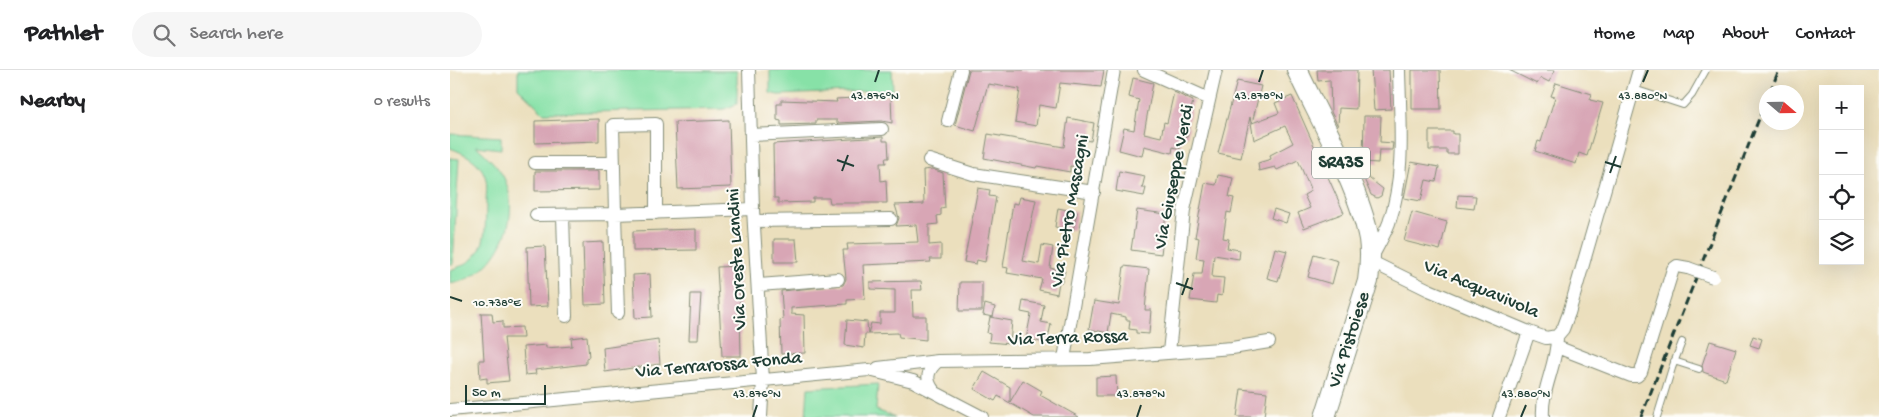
<!DOCTYPE html>
<meta charset="utf-8">
<style>
:root{--surface:#fff;--page:#f6f6f6;--text:#202124;--muted:#757577;--line:#e0e0e0}
body{margin:0;font-family:"Gochi Hand",sans-serif;background:var(--page);color:var(--text)}
.controls{position:absolute;right:15px;top:15px;display:grid;overflow:hidden;border-radius:0px;box-shadow:0 5px 20px #0002}
.controls button{width:45px;height:45px;display:grid;place-items:center;padding:0;border:0;border-bottom:1px solid var(--line);background:var(--surface);color:var(--text);font:25px sans-serif}
.compass{position:absolute;left:1309px;top:15px;width:45px;height:45px;border-radius:50%;background:var(--surface);box-shadow:0 5px 20px #0002;rotate:110deg}
.scale{position:absolute;left:15px;bottom:12px;width:81px;box-sizing:border-box;padding-left:5px;border:2px solid #1f3d34;border-top:0;font-size:14px;line-height:18px;white-space:nowrap;color:#1f3d34;-webkit-text-stroke:4px #fdfcf7;paint-order:stroke}
.list{margin:0;padding:0;list-style:none}
h2{display:flex;justify-content:space-between;align-items:center;height:65px;margin:0;padding:0 20px;font-size:21px}
h2 small{font-size:16px;font-weight:400;color:var(--muted)}
.icon{flex:none;width:28px;height:28px;fill:none;stroke:currentColor;stroke-width:2;stroke-linecap:round;stroke-linejoin:round}
.map{position:relative;flex:none;width:1429px;height:347px;overflow:hidden}
header{display:flex;align-items:center;gap:30px;box-sizing:border-box;height:70px;padding:0 25px;background:var(--surface);border-bottom:1px solid var(--line)}
header strong{font-size:24px}
nav{display:flex;gap:28px;margin-inline-start:auto;font-size:18px}
.search{width:350px;height:45px;background:var(--page);display:flex;align-items:center;gap:12px;box-sizing:border-box;padding:0 18px;border-radius:28px;color:var(--muted);font-size:19px}
main{display:flex}
aside{flex:1;background:var(--surface)}
.map>svg:first-child{display:block}
.green{fill:#87e1a7;stroke:#538f6e}
.building{fill:#d8a6b5}
.lines{fill:none;stroke-linecap:round;stroke-linejoin:round}
.lane-casing{stroke:#858e78;stroke-width:8}
.street-casing{stroke:#858e78;stroke-width:14}
.primary-casing{stroke:#858e78;stroke-width:22}
.lane{stroke:#fff;stroke-width:6}
.street{stroke:#fff;stroke-width:12}
.primary{stroke:#fff;stroke-width:20}
.rail{stroke:#1f3d34;stroke-width:3;stroke-dasharray:8 4;stroke-linecap:butt}
.street-bridge-casing{stroke:#858e78;stroke-width:14;stroke-linecap:butt}
.street-bridge{stroke:#fff;stroke-width:12}
.ticks{fill:none;stroke:#1f3d34;stroke-width:2}
.labels{text-anchor:middle;dominant-baseline:central;stroke-width:4;stroke-linejoin:round;paint-order:stroke}
.shield{fill:#fdfcf7;stroke:#62766e;stroke-width:1}
.shield-label{font-size:18px;font-weight:bold;fill:#1f3d34}
.street-label{font-size:19px;fill:#1f3d34;stroke:#fdfcf7}
.ticks-label{font-size:12px;text-anchor:middle;fill:#1f3d34;stroke:#fdfcf7;stroke-width:4;stroke-linejoin:round;paint-order:stroke}
</style>
<header>
<strong>Pathlet</strong>
<div class="search"><svg class="icon" aria-label="search" viewBox="0 0 24 24"><circle cx="10" cy="10" r="6"/><path d="M15 15l6 6"/></svg>Search here</div>
<nav><a>Home</a><a>Map</a><a>About</a><a>Contact</a></nav>
</header>
<main>
<aside>
<h2>Nearby<small>0 results</small></h2>
<ul class="list">
</ul>
</aside>
<div class="map">
<svg width="1429" height="347" viewBox="0 0 1429 347">
<rect width="100%" height="100%" fill="#fdfcf7"/>
<filter id="ink" filterUnits="userSpaceOnUse"><feTurbulence type="fractalNoise" baseFrequency=".02" numOctaves="2"/><feDisplacementMap in="SourceGraphic" scale="10" xChannelSelector="R" yChannelSelector="G"/><feConvolveMatrix kernelMatrix="1 2 1 2 8 2 1 2 1" color-interpolation-filters="sRGB"/></filter>
<filter id="wash" filterUnits="userSpaceOnUse"><feTurbulence type="fractalNoise" baseFrequency=".0096" numOctaves="4" result="noise"/><feDisplacementMap in="SourceGraphic" scale="20" xChannelSelector="R" yChannelSelector="G"/><feGaussianBlur stdDeviation="1.12" result="paint"/><feColorMatrix in="noise" values="0 0 0 0 0 0 0 0 0 0 0 0 0 0 0 0 0 1.4 0 .05"/><feComposite in="paint" operator="in"/></filter>
<g filter="url(#wash)">
<rect width="100%" height="100%" fill="#ebdfbd"/>
<path class="green" d="M68 0 287 1V34L274 39 94 43 68 18Z
M320 0H442L443 20 328 25 320 23Z
M0 64 51 67V79L26 76C35 84 49 97 54 108 74 150 45 207 0 214V200C38 189 35 167 36 133 36 125 38 114 35 106 30 91 14 83 0 78Z
M0 88 9 89 3 194H0Z
M428 314 426 340 445 347H356L358 318Z"/>
<g id="blocks">
<path class="building" d="M519 0H654L651 17 610 13 606 38 589 35 586 56 565 52 570 19 538 14 525 61 505 55Z
M867 0H907L906 39 889 38 888 56 881 42 880 10 868 11Z
M921 0H939L941 39 924 40Z
M962 0H990L991 39H962Z
M1059 0H1105L1099 12 1091 8 1087 14Z
M683 8 703 13 694 63 711 67 714 52 717 53 724 22 743 31 737 57H739L737 67 732 66 730 79 723 77 722 83 694 76 692 86 669 80 674 58 684 60 689 30 679 27Z
M787 11 811 16 802 53 829 43 825 33 842 26 894 143 854 158 848 143 860 138 854 125 861 121 848 90 827 100 825 97 809 101 808 93 821 89 820 85 843 73 835 56 804 70 800 47 791 88 768 83Z
M1106 13 1142 24 1140 30 1153 33 1137 86 1129 83 1126 94 1085 81 1088 71 1091 72 1105 27 1101 26Z
M441 26 442 53 432 51 387 53V50H366V54L331 55V51L327 50V34H331V30L387 32 386 29Z
M914 46H931L930 72 943 73 942 80H929L928 93 913 92Z
M618 48 644 53 641 71 633 70 628 97 620 96V102L587 96 586 98 534 88 538 64 614 77Z
M149 49V71L85 73V51Z
M279 50 281 117 228 119 225 52Z
M979 61H1003V64H1008V84H997V80H979Z
M433 67V71H438L439 88H435L436 93H430L431 111 436 110 437 133H380L379 128H363V132L328 133V128H324L323 74Z
M961 92 989 97 986 112 976 110 971 131 954 128Z
M482 99 493 103 495 138 491 139V145L487 146 488 154 479 155V175L491 174V189H480L481 192 413 195 415 229 397 230V234L341 238V244L354 245 355 283 331 284 330 250 333 249 331 221 393 215 396 209 393 180H398L397 174 468 172 466 155 446 156 449 148 445 135 474 134 473 100Z
M85 101H149V120L85 121Z
M669 101 695 106 692 118H696L694 126 666 121Z
M911 102 933 119 931 126 927 128 921 125Z
M768 105 783 108 779 127 784 128 781 143 777 142 773 168 779 169 777 178 790 180 789 189 764 185 762 207 774 208 772 226 767 225 766 233 740 230 744 204H752L754 189 746 188 749 168 745 167 755 113 766 115Z
M528 118 540 120 539 126 546 127 535 192 527 190 526 194 514 192Z
M1008 125 1026 126 1024 139 1007 137Z
M570 127 586 130 573 191 589 194 592 175 603 177 600 198 615 201 612 212H609L607 224 589 220 592 209 557 203 558 198 553 197 563 133 568 134Z
M608 138 627 142 623 160 605 157Z
M824 139 839 144 836 153 821 148Z
M687 140 716 144 711 184 681 180Z
M962 142 997 152 990 180 954 171Z
M246 159V180L183 181V161Z
M324 169H346L348 192H324Z
M153 172 155 234 135 235 133 173Z
M95 176 98 236 79 237 77 177Z
M825 178 837 181 828 211 817 208Z
M864 184 888 191 882 214 858 207Z
M289 196 291 286H272L267 197Z
M674 196 699 199 695 240H701L699 264 686 263V260L679 259 680 250H676V247L661 244 658 263 639 259 644 231 669 235Z
M200 204 202 247 185 248 183 205Z
M471 211 472 220H462L463 246H476V270L449 267 448 263 418 264 421 253 430 254V243H445V220L420 219V212Z
M510 212H532V241H509Z
M241 224H251L248 270H239Z
M573 231 594 235 591 252 601 254 597 273 576 269 581 244 571 242Z
M535 234 545 237 543 247 533 245Z
M31 243H42L43 252 53 251V258L72 257 73 268H54L59 311 37 313V308L30 309 29 290H34Z
M540 247 562 251 560 274 539 272 540 264 537 263Z
M397 250 417 252 418 264H415L414 278 395 275Z
M137 266 139 287 136 288V294L85 300 86 304 75 305 73 277 96 275V278L122 276 121 268Z
M1303 266 1312 269 1309 278 1300 275Z
M208 270 210 294 155 302 153 278Z
M1260 271 1286 279 1276 310 1253 302 1252 295Z
M534 302 560 317V332L573 310 592 321 590 325 629 347H584L548 326 545 331 524 319Z
M666 306 667 326H646V307Z
M791 319 817 322 814 347H787Z"/>
</g>
</g>
<g filter="url(#ink)">
<use href="#blocks" fill-opacity="0" stroke="#858e78" stroke-width="1"/>
<g class="lines">
<g class="lane-casing">
<path id="lane" d="M1184 19 1233 35 1242 25 1256 0
M1224 291 1249 299
M1207 347 1222 298 1232 272"/>
</g>
<g class="street-casing">
<path id="street" d="M299 0 303 139 313 310 311 347
M694 0 759 29
M949 0C950 51 956 104 939 153 934 166 926 179 920 191L979 220 1079 262 1096 268 1107 266
M498 51 511 0
M301 65 432 59
M479 90 523 104 644 122
M85 93H164
M206 143V54L163 55 165 144 303 139
M86 145 165 144 168 243
M113 145 116 246
M305 151 441 149
M309 215 388 209
M1107 266 1113 259 1119 243 1189 0
M1107 277 1181 306H1187L1191 302 1223 199 1227 196 1238 198
M719 282 734 140 766 0
M614 289 664 0
M428 298 488 291 640 289 782 278 819 272
M484 321C475 310 477 300 488 291
M0 340 419 300 463 311 532 347
M1049 347 1079 262
M1093 347C1091 319 1107 295 1107 268"/>
</g>
<g class="primary-casing">
<path id="primary" d="M847 0C870 49 909 117 919 169 921 183 920 197 918 211L875 347"/>
</g>
<use href="#lane" class="lane"/>
<use href="#street" class="street"/>
<use href="#primary" class="primary"/>
<path class="rail" d="M1320 22 1329 0
M1191 347 1316 31"/>
<g class="street-bridge-casing">
<path id="street-bridge" d="M1238 198 1263 207"/>
</g>
<use href="#street-bridge" class="street-bridge"/>
</g>
</g>
<path class="ticks" d="M425 12 429 0M809 12 813 0M1193 12 1198 0M387 90 404 96M1155 92 1171 97M392 101 398 85M1160 103 1166 86M726 213 743 219M732 225 738 208M0 227 12 231M303 347 307 335M687 347 691 335M1071 347 1076 335"/>
<g class="labels">
<rect class="shield" x="862" y="77.5" width="58" height="31" rx="4"/>
<g class="shield-label">
<text x="891" y="93">SR435</text>
</g>
<g class="street-label">
<text transform="translate(725 107) rotate(-79)">Via Giuseppe Verdi</text>
<text transform="translate(621 141) rotate(-80)">Via Pietro Mascagni</text>
<text transform="translate(288 189) rotate(-93)">Via Oreste Landini</text>
<text transform="translate(1031 220) rotate(23)">Via Acquavivola</text>
<text transform="translate(618 269) rotate(-2)">Via Terra Rossa</text>
<text transform="translate(900 270) rotate(-72)">Via Pistoiese</text>
<text transform="translate(269 296) rotate(-5)">Via Terrarossa Fonda</text>
</g>
</g>
<g class="ticks-label">
<text x="425" y="29">43.876°N</text>
<text x="809" y="29">43.878°N</text>
<text x="1193" y="29">43.880°N</text>
<text x="47" y="236">10.738°E</text>
<text x="307" y="327">43.876°N</text>
<text x="691" y="327">43.878°N</text>
<text x="1076" y="327">43.880°N</text>
</g>
</svg>
<div class="controls">
<button>+</button>
<button>−</button>
<button><svg class="icon" aria-label="locate" viewBox="0 0 24 24"><circle cx="12" cy="12" r="6"/><path d="M12 2v4M12 18v4M2 12h4M18 12h4"/></svg></button>
<button><svg class="icon" aria-label="layers" viewBox="0 0 24 24"><path d="M12 4l9 5-9 5-9-5zM3 14l9 5 9-5"/></svg></button>
</div>
<svg class="compass" viewBox="-18 -18 36 36"><path d="M0-13l5 13h-10z" fill="#e53935"/><path d="M0 13l5-13h-10z" fill="#757577"/></svg>
<div class="scale">50 m</div>
</div>
</main>
